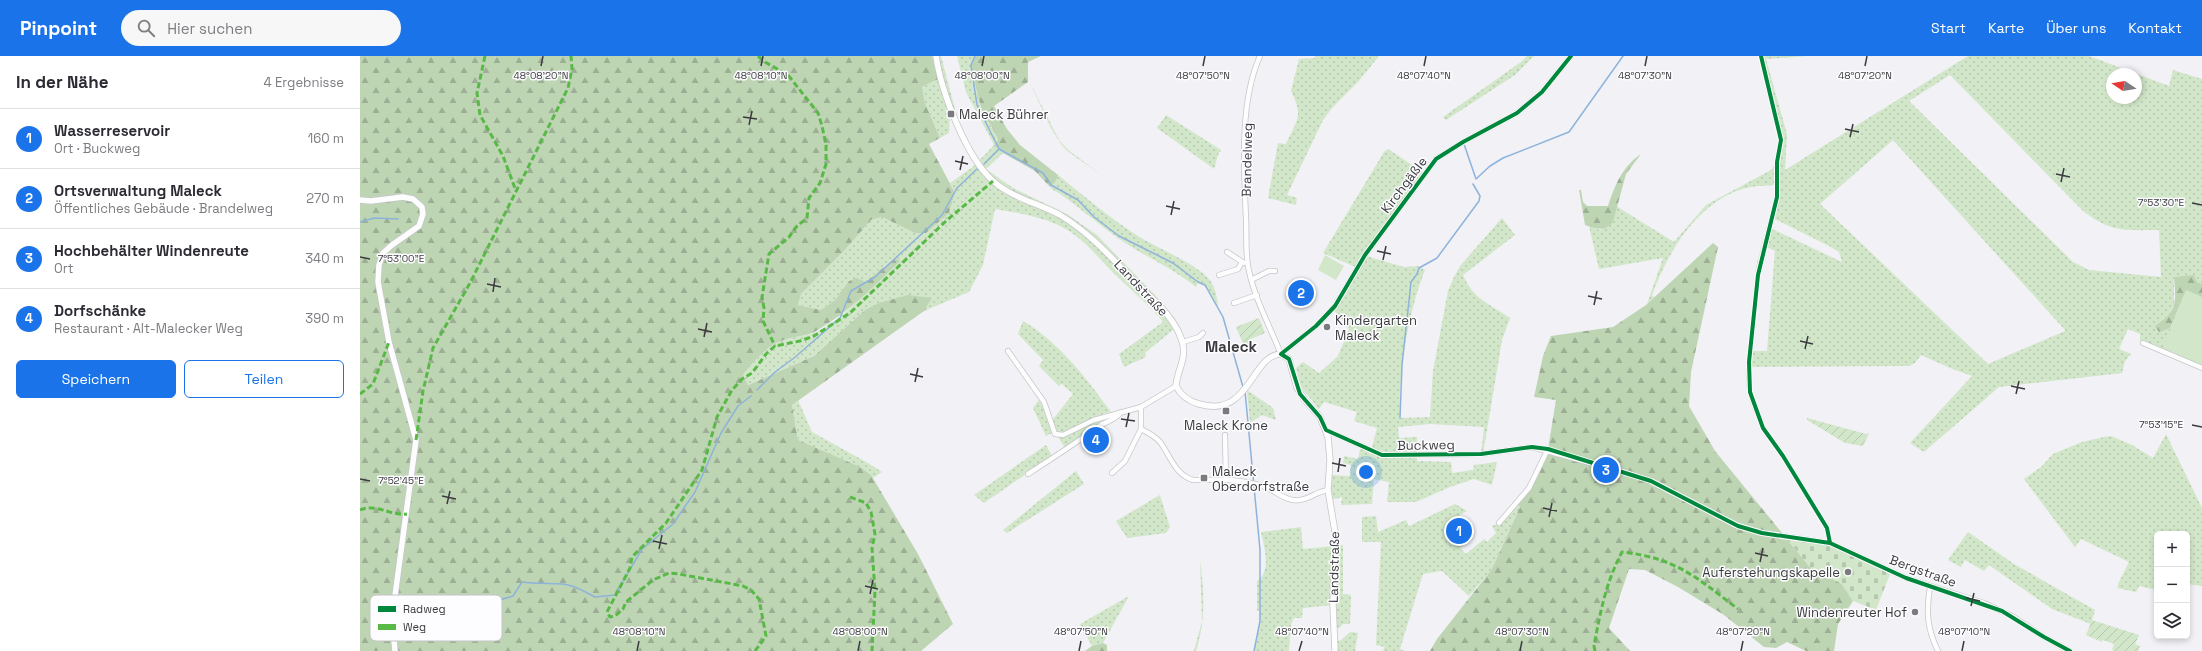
<!DOCTYPE html>
<html lang="de">
<meta charset="utf-8">
<style>
:root{--surface:#fff;--page:#f7f7f7;--text:#2b2b33;--muted:#7c7c81;--line:#e1e1e2;--accent:#1a73e8}
body{margin:0;font-family:"Space Grotesk",sans-serif;background:var(--page);color:var(--text)}
.controls{position:absolute;right:12px;bottom:12px;display:grid;overflow:hidden;border-radius:6px;box-shadow:0 2px 6px #0003}
.controls button{width:36px;height:36px;display:grid;place-items:center;padding:0;border:0;border-bottom:1px solid var(--line);background:var(--surface);color:var(--text);font:20px sans-serif}
.compass{position:absolute;left:1746px;top:12px;width:36px;height:36px;border-radius:50%;background:var(--surface);box-shadow:0 2px 6px #0003;rotate:282deg}
.you{position:absolute;left:1006px;top:416px;width:14px;height:14px;margin:-10px;border:3px solid #fff;border-radius:50%;background:#1a73e8;box-shadow:0 0 0 6px #1a73e833}
.badge{display:grid;place-items:center;width:26px;height:26px;border-radius:50%;background:var(--accent);color:#fff;font-size:13px;font-weight:700}
.pin{position:absolute;translate:-50% -50%;border:2px solid #fff;box-shadow:0 1px 4px #0006}
.list{margin:0;padding:0;list-style:none}
h2{display:flex;justify-content:space-between;align-items:center;height:52px;margin:0;padding:0 16px;font-size:17px}
h2 small{font-size:13px;font-weight:400;color:var(--muted)}
.list li{display:grid;grid-template-columns:26px 1fr auto;gap:12px;align-items:center;box-sizing:border-box;height:60px;padding:0 16px;border-top:1px solid var(--line)}
.list b{display:block;font-size:15px;white-space:nowrap}
.list p{margin:0;font-size:13px;white-space:nowrap;color:var(--muted)}
.list em{font-size:13px;font-style:normal;color:var(--muted)}
.actions{display:flex;gap:8px;padding:12px 16px}
.actions a{flex:1;padding:9px 0;border:1px solid var(--accent);border-radius:6px;text-align:center;font-size:14px;color:var(--accent)}
.actions .main{background:var(--accent);color:#fff}
.icon{flex:none;width:22px;height:22px;fill:none;stroke:currentColor;stroke-width:2;stroke-linecap:round;stroke-linejoin:round}
.map{position:relative;flex:none;width:1842px;height:595px;overflow:hidden}
header{display:flex;align-items:center;gap:24px;box-sizing:border-box;height:56px;padding:0 20px;background:var(--accent);color:#fff}
header strong{font-size:19px}
nav{display:flex;gap:22px;margin-inline-start:auto;font-size:14px}
.search{width:280px;height:36px;background:var(--page);display:flex;align-items:center;gap:10px;box-sizing:border-box;padding:0 14px;border-radius:22px;color:var(--muted);font-size:15px}
main{display:flex}
aside{flex:1;background:var(--surface)}
.map>svg:first-child{display:block}
.grass{fill:url(#grass-dots);fill-rule:evenodd}
.forest{fill:url(#forest-firs)}
.cemetery{fill:url(#cemetery-stones)}
.garden{fill:url(#garden-furrows)}
.pitch{fill:#d2e7c9}
.lines{fill:none;stroke-linecap:round;stroke-linejoin:round}
.stream{stroke:#8eb3db;stroke-width:1.5}
.minor-casing{stroke:#c5c6c9;stroke-width:6}
.tertiary-casing{stroke:#c5c6c9;stroke-width:7}
.minor{stroke:#fdfdfe;stroke-width:4.5}
.tertiary{stroke:#fdfdfe;stroke-width:5.5}
.quiet{stroke:#58b947;stroke-width:3;stroke-dasharray:6 3;stroke-linecap:butt}
.cycleway-casing{stroke:#fdfdff;stroke-width:6}
.cycleway{stroke:#00873e;stroke-width:4}
.ticks{fill:none;stroke:#3b3b3f;stroke-width:1.5}
.poi-dot{fill:#7b7b7f;stroke:#fdfdff;stroke-width:1.5}
.labels{text-anchor:middle;dominant-baseline:central;stroke-width:3;stroke-linejoin:round;paint-order:stroke}
.poi-label{font-size:13px;fill:#3b3b3f;stroke:#fdfdff;text-anchor:start}
.street-label{font-size:13px;fill:#3b3b3f;stroke:#fdfdff}
.quarter-label{font-size:15px;font-weight:bold;fill:#3b3b3f;stroke:#fdfdff}
.key{fill:#fdfdff;stroke:#c3c3c5;stroke-width:1}
.key-label{font-size:11px;fill:#3b3b3f}
.ticks-label{font-size:10px;text-anchor:middle;fill:#3b3b3f;stroke:#fdfdff;stroke-width:3;stroke-linejoin:round;paint-order:stroke}
</style>
<header>
<strong>Pinpoint</strong>
<div class="search"><svg class="icon" aria-label="search" viewBox="0 0 24 24"><circle cx="10" cy="10" r="6"/><path d="M15 15l6 6"/></svg>Hier suchen</div>
<nav><a>Start</a><a>Karte</a><a>Über uns</a><a>Kontakt</a></nav>
</header>
<main>
<aside>
<h2>In der Nähe<small>4 Ergebnisse</small></h2>
<ul class="list">
<li><span class="badge">1</span><div><b>Wasserreservoir</b><p>Ort · Buckweg</p></div><em>160 m</em></li>
<li><span class="badge">2</span><div><b>Ortsverwaltung Maleck</b><p>Öffentliches Gebäude · Brandelweg</p></div><em>270 m</em></li>
<li><span class="badge">3</span><div><b>Hochbehälter Windenreute</b><p>Ort</p></div><em>340 m</em></li>
<li><span class="badge">4</span><div><b>Dorfschänke</b><p>Restaurant · Alt-Malecker Weg</p></div><em>390 m</em></li>
</ul>
<div class="actions"><a class="main">Speichern</a><a>Teilen</a></div>
</aside>
<div class="map">
<svg width="1842" height="595" viewBox="0 0 1842 595">
<defs>
<pattern id="grass-dots" width="8" height="8" patternUnits="userSpaceOnUse"><rect width="8" height="8" fill="#d2e7c9"/><path d="M2 2h.1M6 6h.1" fill="none" stroke="#b5c7ae" stroke-width="1.8" stroke-linecap="round"/></pattern>
<pattern id="forest-firs" width="22" height="20" patternUnits="userSpaceOnUse"><rect width="22" height="20" fill="#bed5b4"/><path d="M5 1l3.5 6h-7zM16 11l3.5 6h-7z" fill="#9cae94"/></pattern>
<pattern id="cemetery-stones" width="16" height="16" patternUnits="userSpaceOnUse"><rect width="16" height="16" fill="#d2e7c9"/><path d="M2 7V4a2 2 0 0 1 4 0v3zM10 15v-3a2 2 0 0 1 4 0v3z" fill="#b5c7ae"/></pattern>
<pattern id="garden-furrows" width="10" height="10" patternUnits="userSpaceOnUse"><rect width="10" height="10" fill="#d2e7c9"/><path d="M-1 1l2-2M0 10L10 0M9 11l2-2" fill="none" stroke="#b5c7ae"/></pattern>
</defs>
<rect width="100%" height="100%" fill="#f1f1f6"/>
<path class="grass" d="M572 0H581L595 53 590 56 589 77 580 82 565 47 562 31 578 23Z
M597 0H615C614 2 611 6 611 9 611 12 621 53 623 57 628 67 634 73 638 84L634 89 643 97 626 113 653 132 707 158 737 179 794 238 816 264 812 271 814 273 785 297 786 301 764 311 759 298 803 266C791 250 775 238 760 223 741 206 724 181 700 170 680 160 657 157 635 153L623 209 609 236 564 255 572 242 505 254 454 300 387 329 383 319C395 304 408 288 427 283 436 280 446 280 454 277 484 265 515 226 534 202L505 226 489 225 475 244 461 254 438 249 441 238 484 195 511 164 522 161 555 177 589 157 595 137 590 127 614 110 634 89 606 36Z
M955 0H1019L998 26 973 51 963 64 927 139 937 142 936 149 908 142 918 87 926 88C937 63 944 61 931 35L939 3 955 2Z
M1167 0H1174L1155 19 1086 64 1083 61 1161 6Z
M1400 0H1448L1406 3 1427 78 1425 114 1608 0H1729L1809 30 1813 14 1842 23V228L1814 221V249L1807 263 1810 272 1826 234 1842 241V314L1782 288 1780 285V278L1768 273 1759 293 1771 298 1765 305 1762 317 1639 331 1564 396 1550 387 1612 320 1590 312 1561 299 1555 307 1549 310 1390 311 1392 341 1404 369 1402 371C1391 354 1385 335 1386 314L1396 211 1415 139V129C1407 130 1399 129 1391 131 1341 140 1308 195 1292 239L1294 241 1287 248 1303 202 1239 213 1229 170 1240 174 1253 166 1256 150 1314 186 1346 149 1411 114 1414 110 1419 81ZM1752 18H1776V42H1752ZM1590 19 1722 154C1751 177 1764 174 1799 174L1801 221 1729 214 1713 206 1549 45ZM1533 84 1705 274V275L1628 308 1460 148ZM1413 162 1471 191 1479 196 1482 206 1410 172ZM1405 190 1415 195 1407 295H1392L1399 221Z
M668 23 699 84 708 94 743 120 707 95 701 88 691 72Z
M806 59 861 94V96H859L854 113 797 72Z
M1028 93 1064 117 1006 200 1044 211 1058 210 1065 214C1048 257 1038 316 1040 362L1070 361 1073 315 1088 235 1094 221 1100 210 1142 162 1155 179 1103 219C1113 243 1130 248 1150 262L1142 284 1123 398H1121L1124 371 1070 368 1038 371 1039 382 1057 381V405L1091 406 1092 417 1113 414 1114 409 1137 406 1132 429 1114 423 1090 431 1056 446H1027L1029 426 1014 423 1012 448 981 449 982 441 971 444V419L990 420 991 409 983 407 984 400 998 403 1001 389 1011 395 1017 372 994 365 997 356 964 346 959 353 941 331 936 312 943 306 959 317 978 300 989 273 974 254 998 212 963 197 1024 96Z
M698 119C725 141 751 163 781 182 800 193 836 208 849 223 855 230 857 241 858 249L856 250 846 231 838 227 836 231C813 212 785 201 761 184 737 168 717 148 692 133L690 131 696 125Z
M663 265C700 287 726 322 751 356L742 358 743 364 705 392 698 381 692 377 686 380 673 352 679 344 684 353 688 366 694 362 713 338 702 328 699 330 679 310 683 304 658 278Z
M887 334 913 352 916 364 902 359 890 367Z
M438 344 452 376 508 407 522 416 513 422 511 419 438 384 432 349Z
M1806 378 1842 452V530L1827 528V478H1797V534L1779 530 1776 536 1757 532 1759 526 1769 506 1721 483 1715 491 1664 423 1681 411 1693 398 1722 386 1744 381 1751 380 1772 389 1793 402Z
M686 389 692 400 624 447 614 439Z
M716 415 724 428 647 477 643 474Z
M800 439 810 471 806 477 767 482 756 465Z
M1156 447 1160 451 1132 513 1109 540 1082 515 1063 518 1040 593 1044 595H1023L1025 591 1016 589 1021 486H1002V461L1016 460 1018 476 1046 464 1049 470 1095 448 1107 455 1088 466 1106 488 1100 492 1106 498 1124 483 1127 486 1136 477 1132 470 1139 467Z
M941 471 943 493 983 489V538L991 539 990 568H983L979 572 974 573 973 549 943 552 942 562H934L931 568 929 595H894L900 565 899 554 897 555V525C912 516 904 490 901 476Z
M1608 476 1654 508 1735 554 1731 568 1692 553 1629 509 1624 515 1605 504 1601 511 1588 504Z
M840 503C844 535 846 564 836 595H834L842 565Z
M769 540 743 587 732 590 720 568Z
M990 576 998 577 995 595H975V586L981 584Z"/>
<path class="forest" d="M0 0H572L578 23 562 31 565 47 580 82 569 88 595 137 589 157 566 177H555L522 161 511 164 484 195 441 238 438 249 461 254 475 244 489 225 497 222 505 226 535 202 540 205C514 230 488 257 456 275 448 280 436 280 427 283 408 288 395 304 383 319L388 329 454 300 505 254 519 247 548 239 572 242 564 255 432 349 438 384 500 411 511 419 558 498 593 568 561 595H0Z
M615 0H681L668 6V26L634 50 647 73 660 89 698 119 696 125 690 131 675 115 643 97 634 89 638 84C634 73 628 66 623 57 621 53 611 12 611 9 611 6 614 2 615 0Z
M1281 98 1266 118 1253 166C1244 176 1237 173 1225 169L1219 134H1221L1223 146 1227 150H1248C1255 129 1262 111 1281 98Z
M1353 187 1358 191 1331 316 1329 350 1355 395 1449 510 1482 528 1493 545 1478 568 1474 595H1446L1427 586 1416 592 1404 591 1364 559 1318 531 1285 514 1269 513 1249 572 1270 595H1070L1077 583 1132 513 1160 451 1156 447 1169 432 1188 393 1196 344 1174 341 1183 300 1191 280 1253 271 1286 249Z
M1834 219 1837 226 1842 228V241L1826 234 1810 272 1799 276 1795 270C1818 256 1816 245 1814 221Z
M743 587 747 589V595H725L732 590Z"/>
<path class="cemetery" d="M1427 483 1471 490 1530 518 1516 554 1493 545 1482 528 1449 510Z"/>
<path class="garden" d="M899 262 905 277 891 283 892 286 884 290 876 271Z
M1447 362 1506 378 1509 377 1503 390 1485 387 1447 364Z
M1732 564 1779 579 1775 588 1780 590 1778 595H1754L1752 594 1754 588 1743 584 1742 586 1726 579Z"/>
<path class="pitch" d="M965 199 984 210 976 224 958 214Z
M1826 235 1842 242V309L1803 292Z"/>
<g class="lines">
<path class="stream" d="M615 0 611 9 617 49 639 93 683 117 691 129 718 144 734 161 759 180 813 207 838 226 845 229 863 261 883 331
M1104 88 1116 123 1130 110 1143 102 1209 76 1263 0
M624 108 639 93
M0 166 14 162 38 163
M397 334 415 316 434 302 480 262 491 235 515 221 582 159 597 132 617 113
M885 335 900 494V565L894 595
M1040 362 1042 309 1051 226 1057 218 1059 212 1077 202 1119 145 1120 140 1113 128
M108 562 119 550 153 540 162 526C176 528 189 527 203 528 215 529 225 536 235 541L255 539 282 493 313 468 335 436 361 377 378 350 391 340"/>
<g class="minor-casing">
<path id="minor" d="M900 0C879 47 884 113 886 163 887 180 885 199 889 215 895 243 910 271 921 298L956 270 975 250 1005 199 1076 103 1103 86 1157 57 1182 36 1211 0
M867 196 884 207
M859 219 878 213 882 206
M891 224 909 215H915
M874 247 897 239
M823 286 839 281 843 277
M1783 287 1842 312
M648 295 684 346 695 378 703 379 734 364 781 351
M816 330 781 351V373C787 376 795 380 800 386 810 399 815 419 833 424 858 424 881 422 905 431 914 434 923 443 933 444 946 446 955 436 968 434
M966 374 1022 399 1121 398 1172 391 1261 415 1291 425 1378 470 1402 477 1470 487 1546 522 1624 547 1652 560 1684 581 1710 595
M865 379 866 423
M752 417 765 405 781 373
M668 418C693 402 717 386 741 369 748 365 757 363 761 356
M1139 467 1169 432 1188 393
M1570 531C1566 555 1567 573 1578 595"/>
</g>
<g class="tertiary-casing">
<path id="tertiary" d="M576 0C581 35 606 101 633 125 652 142 678 147 700 159 730 177 752 202 776 227 793 243 818 264 823 289 826 304 817 315 816 330 821 340 828 345 839 348 890 363 891 299 921 298L929 303 937 332 945 344 960 361 968 381 970 404 968 434 976 482 973 549 975 595
M0 144 11 145 43 141 53 143 62 151 63 158 59 170 32 189 23 197 19 209 18 226 29 286 56 384 32 562 35 595"/>
</g>
<use href="#minor" class="minor"/>
<use href="#tertiary" class="tertiary"/>
<path class="quiet" d="M125 0 117 37 120 59 143 100 156 135
M398 0 405 6 428 19 458 57 462 70 466 89V108L460 127 449 142 447 162 437 170 429 181 409 198 402 241 404 252 403 265 415 290
M0 338 13 328 29 286
M56 384 63 335 73 292 110 227 208 32 212 13 211 0
M490 441 506 447 511 456 515 478 512 492 515 535 512 595
M0 454C16 447 30 460 47 458
M395 595 406 580 399 543 391 534 383 530 319 518 309 517 293 524 266 546 263 553 255 560 250 561 247 556 270 512 272 501 306 467 342 414 357 361 372 334 382 323 392 317 406 298 415 290 440 285 454 280 490 257 586 165 633 125
M1235 595 1234 590C1240 557 1246 526 1262 496 1316 502 1336 521 1378 553"/>
<g class="cycleway-casing">
<path id="cycleway" d="M1211 0 1182 36 1157 57 1103 86 1076 103 1005 199 975 250 956 270 921 298 929 303 940 338 960 361 966 374 1022 399 1121 398 1172 391 1188 393 1291 425 1378 470 1402 477 1470 487 1546 522 1642 555 1684 581 1710 595
M1401 0 1421 84 1417 106V141L1398 219 1389 306 1390 336 1403 372 1423 400 1467 472 1470 487"/>
</g>
<use href="#cycleway" class="cycleway"/>
</g>
<path class="ticks" d="M181 10 183 0M401 10 403 0M622 10 624 0M843 10 845 0M1064 10 1066 0M1285 10 1287 0M1505 10 1507 0M383 61 397 63M389 69 392 55M1485 73 1499 76M1490 81 1493 68M595 105 608 108M600 114 603 100M1696 118 1710 121M1701 126 1704 112M1832 147 1842 149M806 150 820 153M811 159 814 145M1017 195 1031 198M0 201 10 203M1023 204 1026 190M127 228 141 231M133 236 135 222M1228 240 1242 243M1234 249 1237 235M338 273 352 276M344 281 347 267M1440 285 1453 288M1445 293 1448 280M550 318 563 321M555 326 558 312M1651 330 1665 333M1656 338 1659 325M761 363 775 365M1832 369 1842 371M766 371 769 357M972 407 986 410M978 416 980 402M0 423 10 425M82 440 96 443M87 448 90 435M1183 452 1197 455M1189 461 1192 447M293 485 307 488M299 493 302 479M1395 497 1408 500M1400 506 1403 492M505 530 518 533M510 538 513 524M1606 542 1620 545M1611 550 1614 537M277 595 279 585M498 595 500 585M719 595 721 585M939 595 942 585M1160 595 1162 585M1381 595 1383 585M1602 595 1604 585"/>
<g class="poi-dot">
<rect x="587" y="54" width="8" height="8" rx="2"/>
<circle cx="967" cy="271" r="4"/>
<rect x="862" y="351" width="8" height="8" rx="2"/>
<rect x="840" y="418" width="8" height="8" rx="2"/>
<circle cx="1488" cy="516" r="4"/>
<circle cx="1555" cy="556" r="4"/>
</g>
<g class="labels">
<g class="poi-label">
<text x="599" y="58">Maleck Bührer</text>
<text x="975" y="264">Kindergarten<tspan x="975" dy="15">Maleck</tspan></text>
<text x="866" y="369" text-anchor="middle">Maleck Krone</text>
<text x="852" y="415">Maleck<tspan x="852" dy="15">Oberdorfstraße</tspan></text>
<text x="1480" y="516" text-anchor="end">Auferstehungskapelle</text>
<text x="1547" y="556" text-anchor="end">Windenreuter Hof</text>
</g>
<g class="street-label">
<text transform="translate(887 104) rotate(-89)">Brandelweg</text>
<text transform="translate(1044 129) rotate(-53)">Kirchgäßle</text>
<text transform="translate(781 232) rotate(47)">Landstraße</text>
<text transform="translate(1066 389) rotate(-1)">Buckweg</text>
<text transform="translate(974 511) rotate(-89)">Landstraße</text>
<text transform="translate(1563 515) rotate(20)">Bergstraße</text>
</g>
<g class="quarter-label">
<text x="871" y="290">Maleck</text>
</g>
</g>
<rect x="10" y="539" width="132" height="46" rx="6" class="key"/>
<rect x="18" y="550" width="18" height="6" fill="#00873e"/>
<rect x="18" y="568" width="18" height="6" fill="#58b947"/>
<g class="key-label">
<text x="43" y="557">Radweg</text>
<text x="43" y="575">Weg</text>
</g>
<g class="ticks-label">
<text x="181" y="23">48°08'20"N</text>
<text x="401" y="23">48°08'10"N</text>
<text x="622" y="23">48°08'00"N</text>
<text x="843" y="23">48°07'50"N</text>
<text x="1064" y="23">48°07'40"N</text>
<text x="1285" y="23">48°07'30"N</text>
<text x="1505" y="23">48°07'20"N</text>
<text x="1801" y="150">7°53'30"E</text>
<text x="41" y="206">7°53'00"E</text>
<text x="1801" y="372">7°53'15"E</text>
<text x="41" y="428">7°52'45"E</text>
<text x="279" y="579">48°08'10"N</text>
<text x="500" y="579">48°08'00"N</text>
<text x="721" y="579">48°07'50"N</text>
<text x="942" y="579">48°07'40"N</text>
<text x="1162" y="579">48°07'30"N</text>
<text x="1383" y="579">48°07'20"N</text>
<text x="1604" y="579">48°07'10"N</text>
</g>
</svg>
<div class="controls">
<button>+</button>
<button>−</button>
<button><svg class="icon" aria-label="layers" viewBox="0 0 24 24"><path d="M12 4l9 5-9 5-9-5zM3 14l9 5 9-5"/></svg></button>
</div>
<svg class="compass" viewBox="-18 -18 36 36"><path d="M0-13l5 13h-10z" fill="#e53935"/><path d="M0 13l5-13h-10z" fill="#7c7c81"/></svg>
<div class="you"></div>
<div class="pin badge" style="left:1099px;top:475px">1</div>
<div class="pin badge" style="left:941px;top:237px">2</div>
<div class="pin badge" style="left:1246px;top:414px">3</div>
<div class="pin badge" style="left:736px;top:384px">4</div>
</div>
</main>
